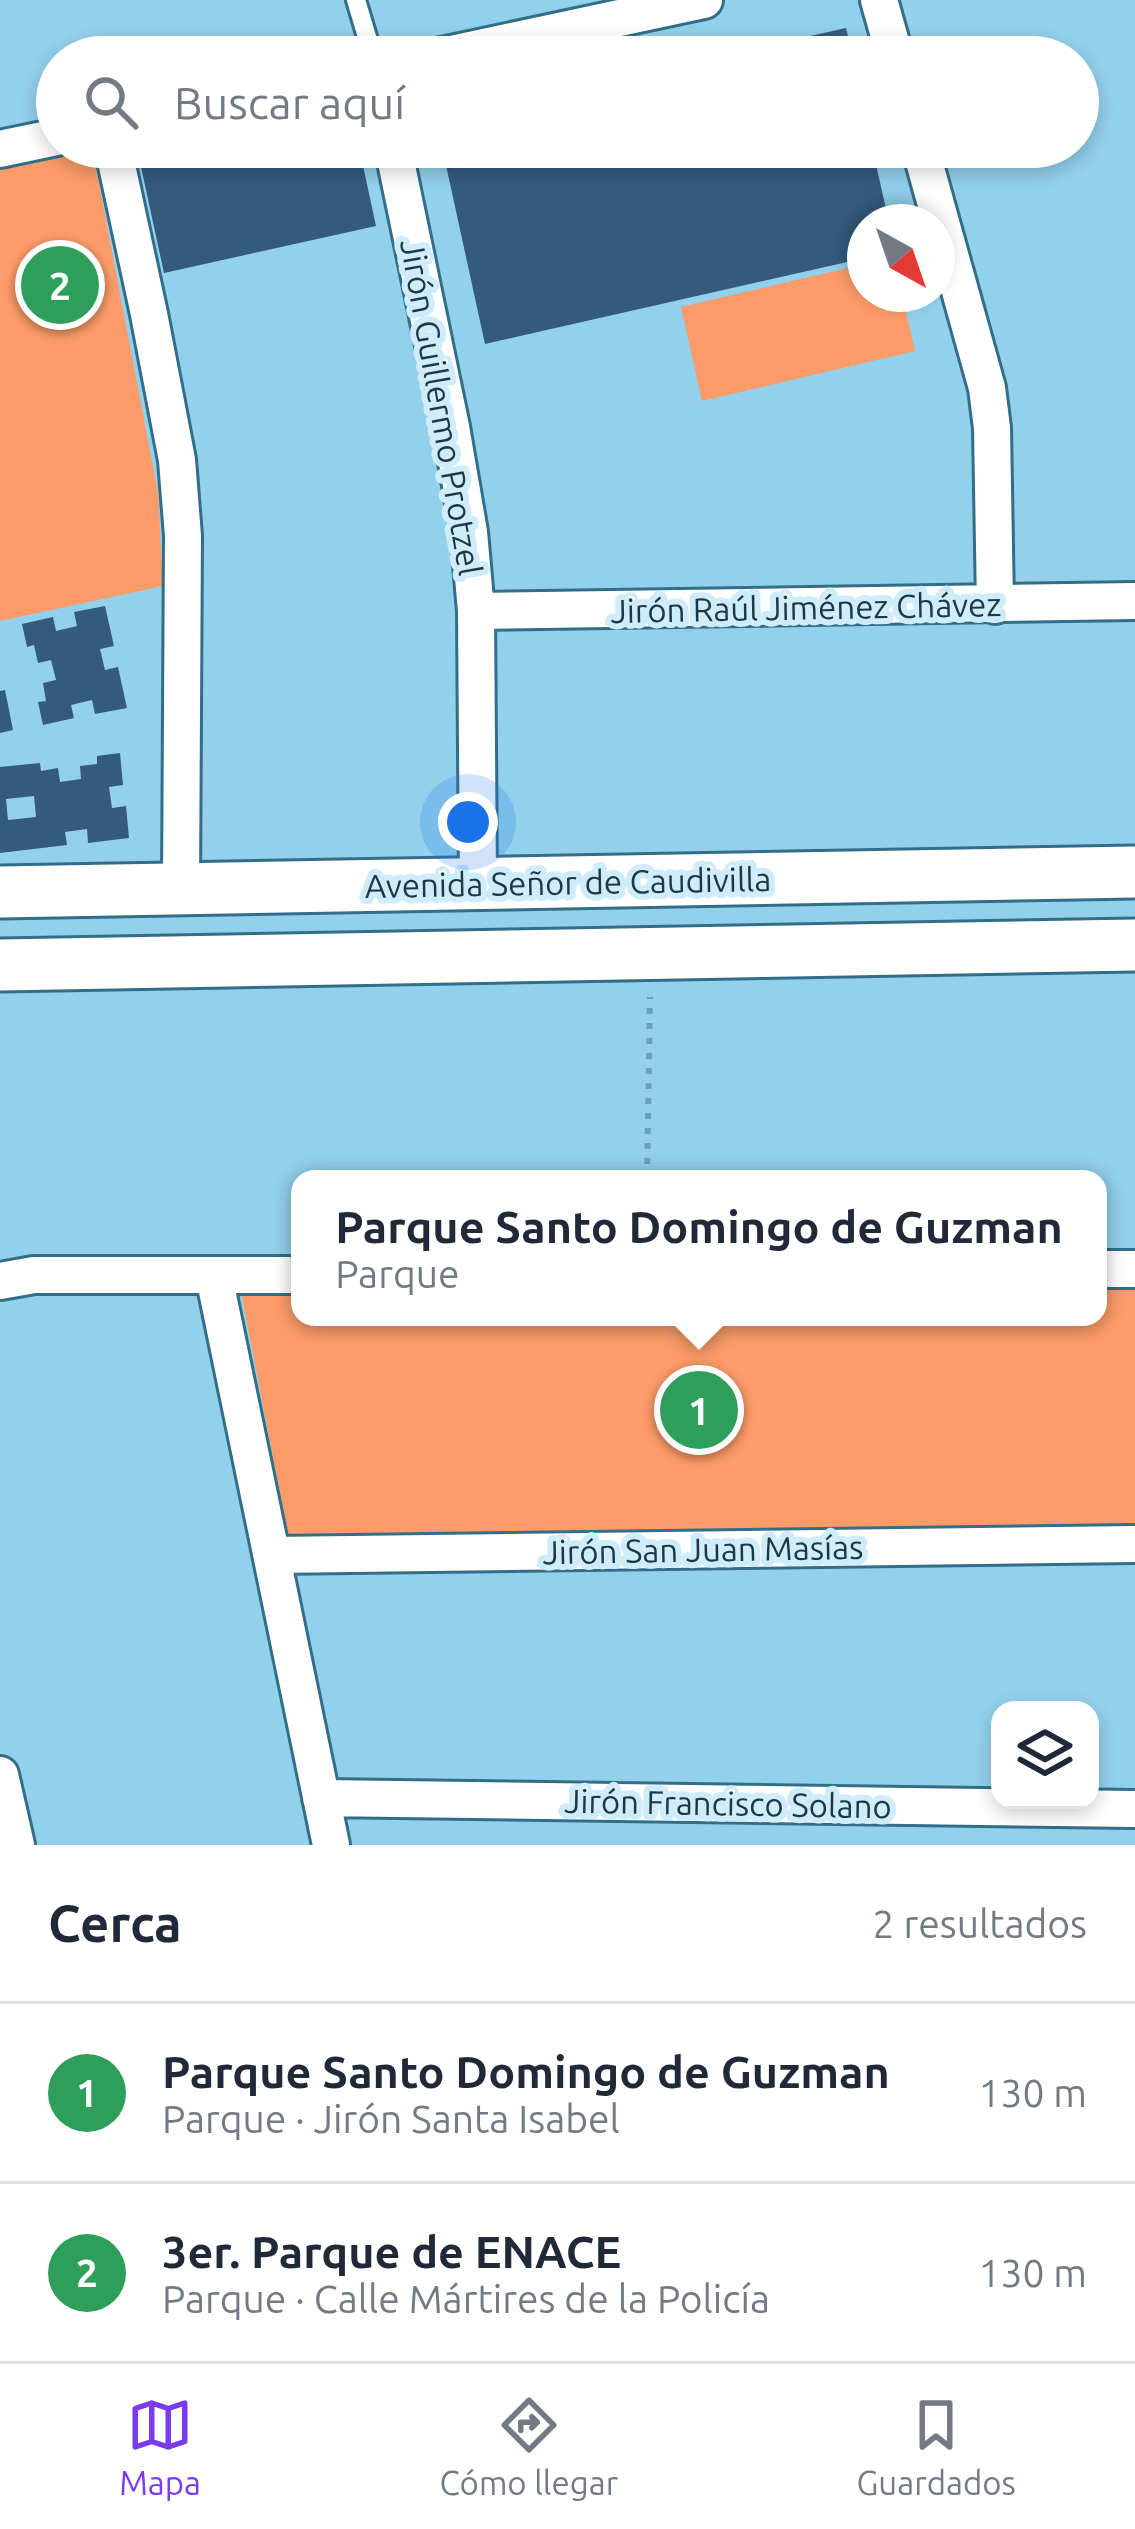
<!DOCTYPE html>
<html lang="es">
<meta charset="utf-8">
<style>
:root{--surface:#fff;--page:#f6f6f7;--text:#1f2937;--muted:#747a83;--line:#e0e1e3;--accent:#7c3aed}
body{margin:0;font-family:Ubuntu,sans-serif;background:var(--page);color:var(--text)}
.controls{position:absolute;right:36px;bottom:36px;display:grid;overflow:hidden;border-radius:24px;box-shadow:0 6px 18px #0003}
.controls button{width:108px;height:108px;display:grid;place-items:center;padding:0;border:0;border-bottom:3px solid var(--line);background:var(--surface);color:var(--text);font:60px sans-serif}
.compass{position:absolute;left:847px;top:204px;width:108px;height:108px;border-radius:50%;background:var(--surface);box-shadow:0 6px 18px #0003;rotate:140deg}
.you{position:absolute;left:468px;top:822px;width:42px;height:42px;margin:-30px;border:9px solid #fff;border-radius:50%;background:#1a73e8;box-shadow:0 0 0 18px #1a73e833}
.badge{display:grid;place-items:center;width:78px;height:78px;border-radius:50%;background:var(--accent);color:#fff;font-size:39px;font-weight:700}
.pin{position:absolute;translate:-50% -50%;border:6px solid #fff;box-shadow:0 3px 12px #0006}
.popup{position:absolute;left:291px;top:1170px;width:816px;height:156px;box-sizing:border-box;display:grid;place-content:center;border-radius:24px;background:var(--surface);filter:drop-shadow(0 3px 9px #0005);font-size:39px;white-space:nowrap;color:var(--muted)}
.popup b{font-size:45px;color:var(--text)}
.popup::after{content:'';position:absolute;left:50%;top:100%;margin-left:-24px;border:24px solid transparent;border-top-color:var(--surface)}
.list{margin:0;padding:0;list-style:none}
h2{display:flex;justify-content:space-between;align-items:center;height:156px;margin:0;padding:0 48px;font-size:51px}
h2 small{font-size:39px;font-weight:400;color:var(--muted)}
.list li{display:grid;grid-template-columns:78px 1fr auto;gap:36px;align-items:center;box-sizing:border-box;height:180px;padding:0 48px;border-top:3px solid var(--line)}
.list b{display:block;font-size:45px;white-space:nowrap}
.list p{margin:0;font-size:39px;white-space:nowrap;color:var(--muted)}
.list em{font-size:39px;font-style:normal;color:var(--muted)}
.icon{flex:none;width:66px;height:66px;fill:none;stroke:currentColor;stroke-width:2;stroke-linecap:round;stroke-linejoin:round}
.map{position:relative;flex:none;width:1135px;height:1845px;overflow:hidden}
.search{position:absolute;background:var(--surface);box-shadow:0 6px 18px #0003;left:36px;right:36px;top:36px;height:132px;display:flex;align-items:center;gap:30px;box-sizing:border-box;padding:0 42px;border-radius:66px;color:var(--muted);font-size:45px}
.sheet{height:516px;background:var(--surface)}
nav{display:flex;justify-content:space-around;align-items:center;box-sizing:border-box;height:168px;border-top:3px solid var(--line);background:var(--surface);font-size:33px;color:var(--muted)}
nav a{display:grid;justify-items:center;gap:6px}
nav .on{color:var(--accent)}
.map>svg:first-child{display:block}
.green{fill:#fd9c69}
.building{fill:#345b7f;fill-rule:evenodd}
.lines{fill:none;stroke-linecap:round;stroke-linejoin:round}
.lane-casing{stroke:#326e87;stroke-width:24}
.street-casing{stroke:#326e87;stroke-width:42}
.secondary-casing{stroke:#326e87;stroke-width:57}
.path{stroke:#6da0b6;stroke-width:6;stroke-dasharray:6 9;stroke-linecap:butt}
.lane{stroke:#fff;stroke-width:18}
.street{stroke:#fff;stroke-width:36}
.secondary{stroke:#fff;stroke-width:51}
.labels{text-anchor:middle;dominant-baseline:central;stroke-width:12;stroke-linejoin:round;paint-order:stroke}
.street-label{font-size:33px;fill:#1e3843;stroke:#ceecfa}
</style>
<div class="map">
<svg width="1135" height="1845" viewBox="0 0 1135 1845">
<rect width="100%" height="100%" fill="#92d0eb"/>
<path class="green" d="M92 147 158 493 163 586 0 621V166Z
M865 264V294H902L915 351 702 401 681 307Z
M1135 1282V1528L289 1539 241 1292 300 1291V1317H1098V1283Z"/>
<path class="building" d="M846 28 853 57H725V55Z
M166 147H359L376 226 164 273 138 153Z
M442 147H872L889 222H865V258L485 344Z
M105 606 114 646 100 649 105 670 118 667 127 708 95 714 92 700 71 705 74 718 43 725 38 702 46 701 43 683 56 680 51 660 38 663 34 645 27 647 22 624 53 617 56 631 77 626 74 612Z
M5 690 13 730 0 733V691Z
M120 753 123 785 109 787 112 808 126 806 129 838 88 843 87 829 65 832 67 845 0 853V767L40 763 41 771 58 768 60 782 81 779 80 766 97 764V756ZM34 796 36 817 8 820 6 799Z"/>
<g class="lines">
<g class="lane-casing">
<path id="lane" d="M356 0 373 57"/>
</g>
<g class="street-casing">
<path id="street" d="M879 0 895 57
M437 57 704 0
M113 147 149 314 177 460 183 536 181 888
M393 147 451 427 469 532 476 611 478 884
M920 147 987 388 992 428 995 605
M0 149 57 137
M476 611 1135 601
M1098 1269H1135
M214 1276 331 1845
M0 1281 34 1275H300
M272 1555 1135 1544
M0 1775 16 1845
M321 1798 1135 1809"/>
</g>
<g class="secondary-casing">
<path id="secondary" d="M0 892 1135 872
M0 965 1135 945"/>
</g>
<path class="path" d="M647 1179 650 997"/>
<use href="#lane" class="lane"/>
<use href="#street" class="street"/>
<use href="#secondary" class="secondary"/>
</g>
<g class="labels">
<g class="street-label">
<text transform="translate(442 407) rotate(80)">Jirón Guillermo Protzel</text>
<text transform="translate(806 607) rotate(-1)">Jirón Raúl Jiménez Chávez</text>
<text transform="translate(568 882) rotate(-1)">Avenida Señor de Caudivilla</text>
<text transform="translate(703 1549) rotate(-1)">Jirón San Juan Masías</text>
<text transform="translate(728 1803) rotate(1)">Jirón Francisco Solano</text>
</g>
</g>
</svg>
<div class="controls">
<button><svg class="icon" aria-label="layers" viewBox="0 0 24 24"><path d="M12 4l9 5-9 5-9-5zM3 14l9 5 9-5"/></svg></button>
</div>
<svg class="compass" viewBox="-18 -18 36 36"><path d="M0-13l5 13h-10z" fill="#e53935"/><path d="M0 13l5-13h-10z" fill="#747a83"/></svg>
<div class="you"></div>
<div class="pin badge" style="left:699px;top:1410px;background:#2e9e5b">1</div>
<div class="popup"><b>Parque Santo Domingo de Guzman</b>Parque</div>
<div class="pin badge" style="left:60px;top:285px;background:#2e9e5b">2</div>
<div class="search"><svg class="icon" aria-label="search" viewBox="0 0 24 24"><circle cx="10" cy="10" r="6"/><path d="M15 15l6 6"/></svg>Buscar aquí</div>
</div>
<section class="sheet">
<h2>Cerca<small>2 resultados</small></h2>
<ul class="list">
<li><span class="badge" style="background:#2e9e5b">1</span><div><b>Parque Santo Domingo de Guzman</b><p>Parque · Jirón Santa Isabel</p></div><em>130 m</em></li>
<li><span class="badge" style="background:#2e9e5b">2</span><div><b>3er. Parque de ENACE</b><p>Parque · Calle Mártires de la Policía</p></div><em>130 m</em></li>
</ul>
</section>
<nav>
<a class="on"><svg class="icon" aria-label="map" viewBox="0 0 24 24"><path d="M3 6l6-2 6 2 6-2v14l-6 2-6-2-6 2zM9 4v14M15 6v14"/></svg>Mapa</a>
<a><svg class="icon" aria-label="directions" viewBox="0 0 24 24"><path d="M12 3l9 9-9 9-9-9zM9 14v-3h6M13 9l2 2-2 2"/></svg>Cómo llegar</a>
<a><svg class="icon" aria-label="saved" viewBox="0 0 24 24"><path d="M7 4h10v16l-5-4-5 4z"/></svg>Guardados</a>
</nav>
